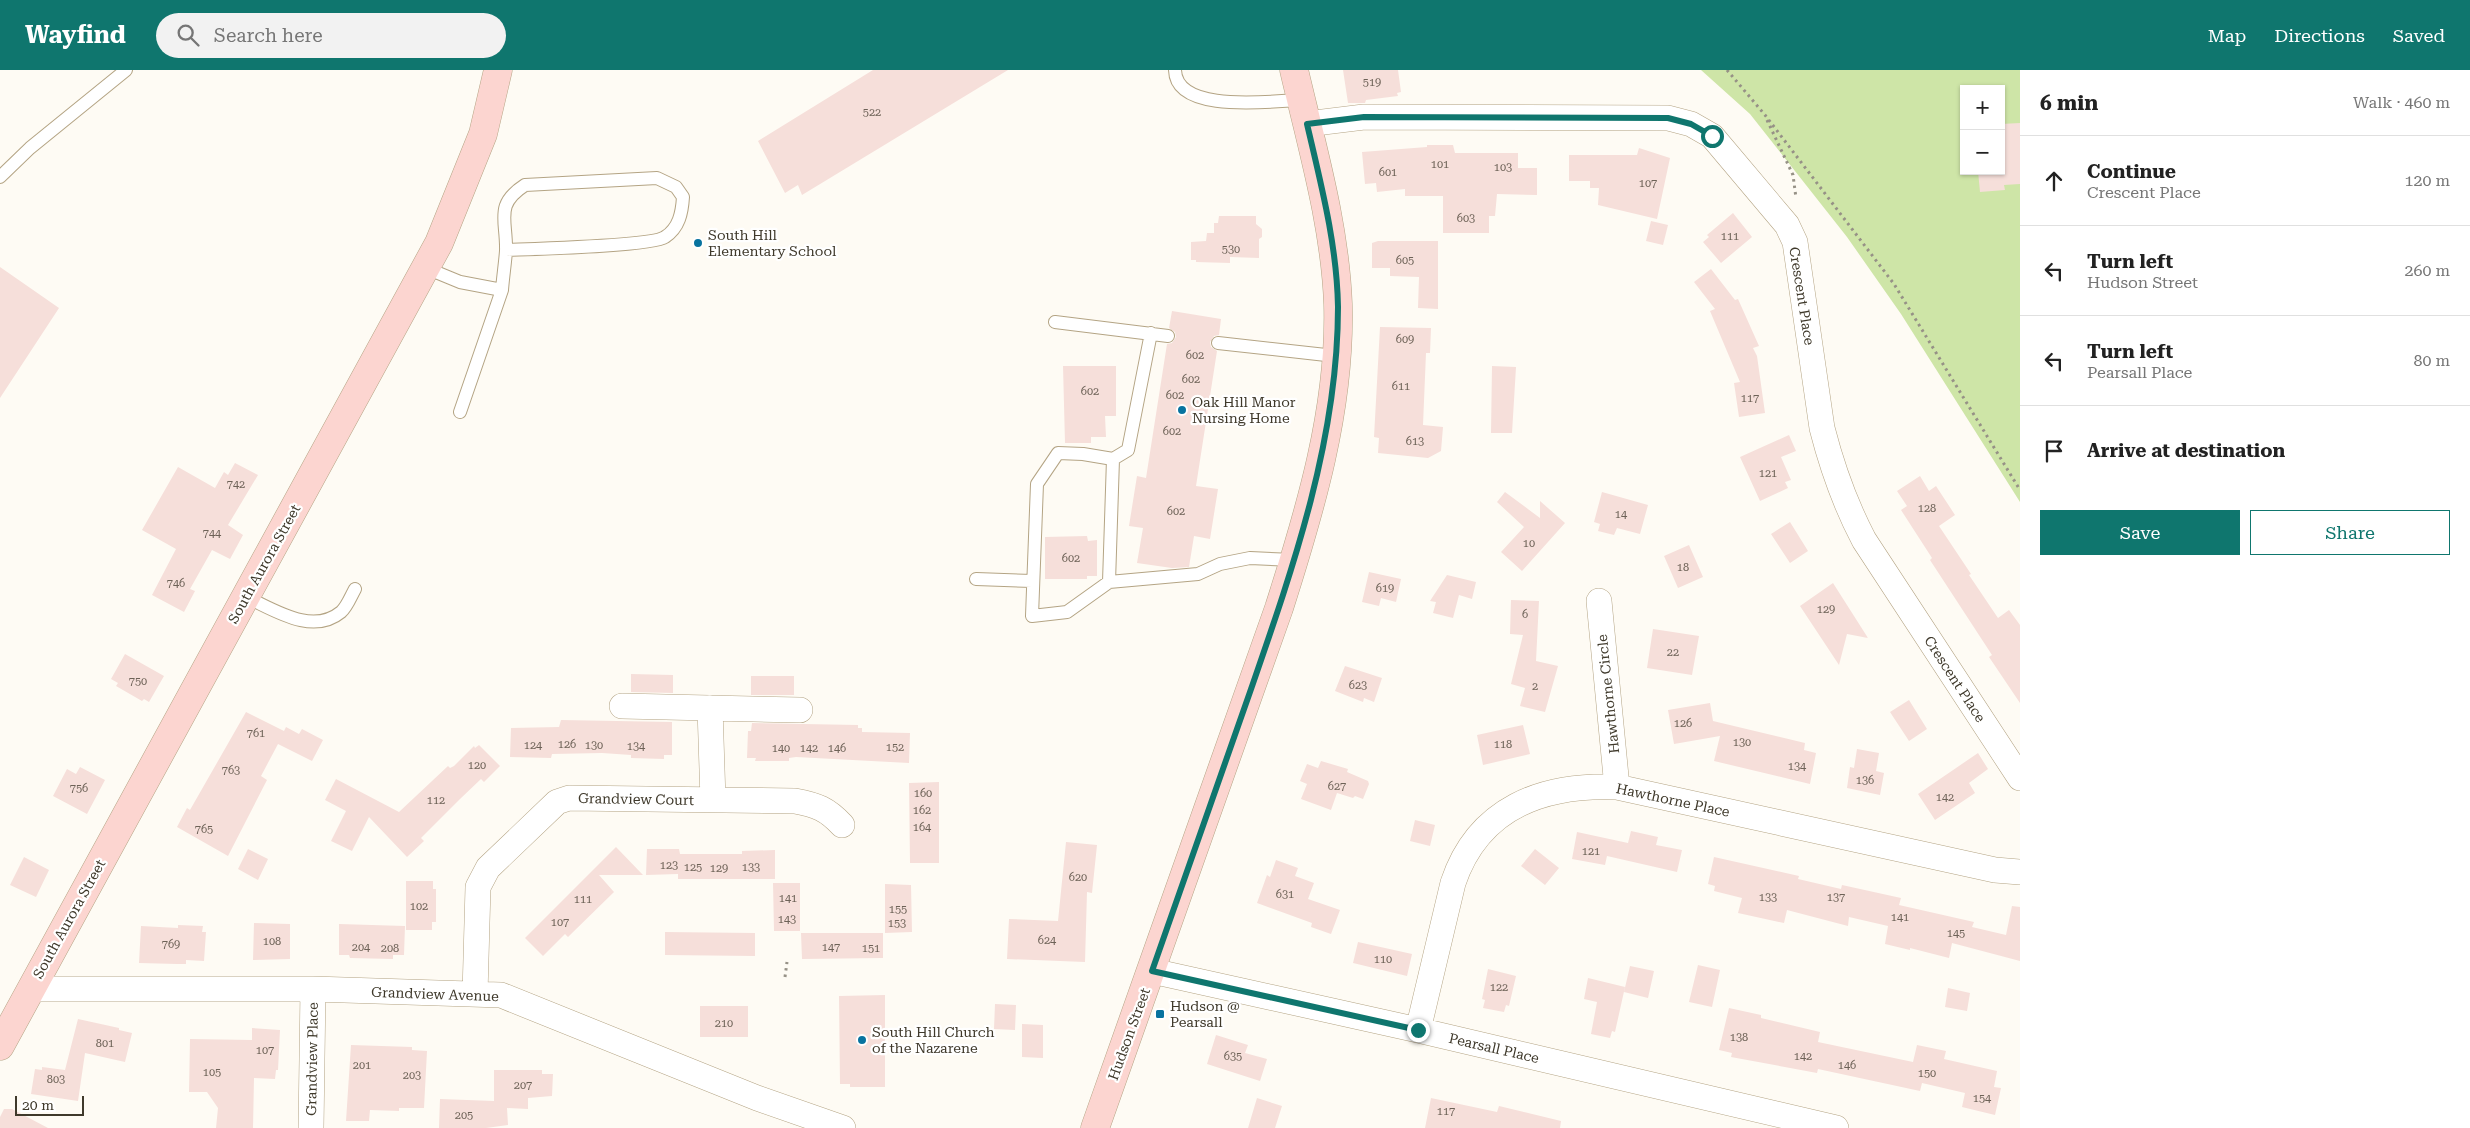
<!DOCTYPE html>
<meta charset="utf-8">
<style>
:root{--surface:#fff;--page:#f2f2f2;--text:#222;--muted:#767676;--line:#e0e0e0;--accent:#0f766e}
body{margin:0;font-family:"Roboto Serif",serif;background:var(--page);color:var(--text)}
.controls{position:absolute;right:15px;top:15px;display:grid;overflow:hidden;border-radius:0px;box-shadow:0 1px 4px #0004}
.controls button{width:45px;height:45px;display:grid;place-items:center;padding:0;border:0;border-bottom:1px solid var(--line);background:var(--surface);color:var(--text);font:25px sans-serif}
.scale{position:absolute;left:15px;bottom:12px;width:69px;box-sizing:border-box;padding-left:5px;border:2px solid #3f392b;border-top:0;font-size:14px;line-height:18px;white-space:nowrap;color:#3f392b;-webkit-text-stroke:4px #fff;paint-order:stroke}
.stop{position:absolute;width:15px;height:15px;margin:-11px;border:4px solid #0f766e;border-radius:50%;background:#fff}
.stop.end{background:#0f766e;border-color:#fff;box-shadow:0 1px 5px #0008}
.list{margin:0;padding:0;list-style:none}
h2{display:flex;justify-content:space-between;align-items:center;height:65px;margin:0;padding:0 20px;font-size:21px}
h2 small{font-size:16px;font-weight:400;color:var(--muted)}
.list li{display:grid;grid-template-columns:32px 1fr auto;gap:15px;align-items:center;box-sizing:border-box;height:90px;padding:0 20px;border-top:1px solid var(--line)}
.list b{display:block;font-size:19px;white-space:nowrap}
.list p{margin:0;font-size:16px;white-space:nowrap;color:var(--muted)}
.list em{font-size:16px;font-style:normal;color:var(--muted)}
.actions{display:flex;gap:10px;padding:15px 20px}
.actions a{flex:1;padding:11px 0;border:1px solid var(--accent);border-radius:0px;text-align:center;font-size:18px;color:var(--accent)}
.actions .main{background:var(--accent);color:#fff}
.icon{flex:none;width:28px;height:28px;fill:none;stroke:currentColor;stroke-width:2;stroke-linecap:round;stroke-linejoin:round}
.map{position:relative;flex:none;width:2020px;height:1058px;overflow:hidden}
header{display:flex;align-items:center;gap:30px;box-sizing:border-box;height:70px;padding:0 25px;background:var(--accent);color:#fff}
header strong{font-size:24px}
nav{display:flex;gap:28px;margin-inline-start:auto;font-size:18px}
.search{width:350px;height:45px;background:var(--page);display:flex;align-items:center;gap:12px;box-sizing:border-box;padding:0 18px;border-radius:28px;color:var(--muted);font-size:19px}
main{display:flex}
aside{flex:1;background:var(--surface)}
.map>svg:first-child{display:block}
.green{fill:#cee5a7;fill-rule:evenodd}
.building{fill:#f6dfda}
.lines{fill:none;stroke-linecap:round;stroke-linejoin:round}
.lane-casing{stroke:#b4a484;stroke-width:14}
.street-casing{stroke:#b4a484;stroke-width:26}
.secondary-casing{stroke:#b4a484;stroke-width:29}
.path{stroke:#969186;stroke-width:3;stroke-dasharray:2.5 4;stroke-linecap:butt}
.lane{stroke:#fff;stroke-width:12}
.street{stroke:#fff;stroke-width:25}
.secondary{stroke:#fcd5d0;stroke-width:28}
.route{stroke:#0f766e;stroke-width:6}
.poi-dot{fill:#08739f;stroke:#fff;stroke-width:2}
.labels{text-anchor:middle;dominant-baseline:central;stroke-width:4.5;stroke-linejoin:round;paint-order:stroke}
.number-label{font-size:11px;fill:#6d6257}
.poi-label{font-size:14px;fill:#3f392b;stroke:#fff;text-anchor:start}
.street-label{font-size:14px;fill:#3f392b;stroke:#fff}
</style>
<header>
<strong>Wayfind</strong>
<div class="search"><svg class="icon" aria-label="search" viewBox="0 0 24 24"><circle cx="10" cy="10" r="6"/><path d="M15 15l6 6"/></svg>Search here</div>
<nav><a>Map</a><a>Directions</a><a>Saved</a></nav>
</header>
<main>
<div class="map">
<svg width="2020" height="1058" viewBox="0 0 2020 1058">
<rect width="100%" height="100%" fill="#fefbf4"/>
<path class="green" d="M1701 0H2020V432L1901 244 1847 167 1750 44ZM1964 19H2001V101H1964Z"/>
<path class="building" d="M873 0H1008L802 125 798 115 785 123 758 71Z
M1343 0H1398L1401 22 1397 23 1398 26 1366 30 1365 33H1348Z
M2020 53V114L2004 115 2005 120 1980 122 1978 101H2001V54Z
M1427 75H1453L1455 83H1518V98H1537V125L1497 124 1495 146H1489V163H1443V126H1405V119L1377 122 1376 113 1365 114 1362 82 1427 77Z
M1639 78 1670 88 1657 149 1598 135 1599 118H1590V111H1569V85H1637Z
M1733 143 1752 167 1721 193 1703 172 1709 167 1707 165Z
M1219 146H1256V154L1262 159V167L1259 169V188L1230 187V193L1196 192V190H1191V172L1206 171 1207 163H1214V153H1218Z
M1651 151 1668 155 1663 175 1646 171Z
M1378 171H1438V239L1418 238 1419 207 1390 206V198H1372V173Z
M0 197 59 238 0 328Z
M1711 199 1735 230 1738 229 1759 276 1753 278 1757 286 1765 343 1739 347 1734 313 1740 312 1710 241 1715 239 1694 212Z
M1172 241 1221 249 1219 265 1214 266 1210 272 1211 277 1217 281 1196 416 1218 419 1210 469 1194 466 1189 497 1172 498 1137 493 1143 458 1129 456 1137 406 1146 408 1167 274 1172 273 1176 267 1175 262 1169 258Z
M1380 257 1431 258 1430 283H1426L1423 355 1443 357 1441 381 1428 388 1378 383 1379 368 1374 367Z
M1063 296H1116V346H1105L1106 367H1091V373H1065Z
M1492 296 1516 297 1512 363H1491Z
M1789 365 1796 381 1781 387 1791 410 1785 412 1788 418 1760 431 1740 387Z
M235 393 258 405 228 455 243 465 230 489 212 480 190 519 195 521 184 542 152 525 176 479 142 460 178 397 215 418 224 402 228 405Z
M1920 406 1929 421 1936 416 1955 445 1939 456 1971 504 1969 505 1998 548 2009 540 2020 555V633L1989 587 1992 585 1930 490 1932 488 1901 440 1907 436 1897 421Z
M1505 422 1540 448V431L1565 453 1522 501 1501 482 1524 457 1497 432Z
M1602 422 1648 435 1640 464 1617 458 1614 465 1598 461 1600 454 1594 452Z
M1790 452 1808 481 1790 493 1771 464Z
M1087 466 1088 471 1097 470V506H1087V509H1045V467Z
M1689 475 1703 507 1678 518 1664 486Z
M1369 502 1401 509 1396 532 1381 528 1379 536 1362 532Z
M1447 505 1476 512 1472 529 1459 525 1453 548 1433 543 1436 532 1430 531Z
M1833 513 1868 568 1847 564 1839 595 1800 536Z
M1511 530 1539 531 1536 591 1558 596 1545 642 1520 636 1525 618 1511 614 1523 565 1510 564Z
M1653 559 1699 566 1692 605 1647 598Z
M125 584 164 606 149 632 144 629 142 631 116 616 118 613 111 609Z
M1345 596 1382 608 1374 632 1364 628 1363 632 1335 621Z
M631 604 673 605V623L631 622Z
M751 606H794V625H751Z
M1909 630 1927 659 1909 671 1890 642Z
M1710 633 1713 651 1805 673 1804 680 1816 683 1810 714 1714 691 1720 666 1674 674 1668 640Z
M246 642 284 661 286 657 299 664 302 659 323 670 312 691 278 674 261 706 267 710 228 786 177 757 187 738 190 740Z
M561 650 672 652V685H664V689L631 688V685L602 683 552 684 551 688 510 687 511 658 559 657Z
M752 653 858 655V658H862V662L910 663 909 693 796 687 789 688V691H755L756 688H747L748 661H751Z
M1523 655 1530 684 1483 695 1477 665Z
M479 675 500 696 484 712 481 709 460 729 421 768 424 771 407 787 369 747 352 781 331 771 346 741 325 730 336 709 399 742 448 696 450 698 454 696 474 676 475 678Z
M1857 679 1879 683 1876 701 1884 703 1880 725 1847 718 1850 697 1854 698Z
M1978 683 1988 699 1969 713 1975 723 1935 750 1918 724Z
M1321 691 1348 699 1347 702 1368 711 1369 714 1363 729 1355 726 1353 728 1337 723 1331 740 1301 729 1307 714 1300 711 1307 694 1318 698Z
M80 697 105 710 87 744 53 726 67 699 76 704Z
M939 712V793H910L909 713Z
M1415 750 1435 755 1430 776 1410 771Z
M1631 761 1658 767 1656 775 1682 780 1677 802 1607 786 1605 795 1572 789 1577 762 1628 773Z
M1066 772 1097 775 1092 823 1087 822 1085 892 1007 889 1009 849 1058 851Z
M616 777 643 805H599L614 822 568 867 565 864 543 886 525 868Z
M248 779 268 789 258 810 238 799Z
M647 779H679L680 784H742V781L775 780V809H678V804L646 805Z
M1535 779 1559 798 1545 815 1521 796Z
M24 787 49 800 36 827 10 815Z
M1714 787 1799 806 1798 809 1841 819 1842 815 1901 828 1899 835 1974 852 1972 857 2006 865 2012 836 2020 837V891L1952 873 1949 888 1910 878V880L1885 874 1888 856 1849 847 1848 856 1787 840 1784 853 1738 843 1742 828 1714 821 1715 816 1708 814Z
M1276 790 1298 798 1295 806 1314 813 1308 829 1340 840 1331 864 1311 857 1312 853 1257 833 1267 805 1270 807Z
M406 811H433V819H436V852H432V860H406Z
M773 813H800V861H774Z
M885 814 911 815 912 862 885 863Z
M254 853 290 854V889L253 890Z
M339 854 405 856 404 885H393V889L350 888 349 885H339Z
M178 855 203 856 202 862H206L204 891 186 890V894H177L139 893 141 856 178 858Z
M665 862 755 863V886L665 885Z
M801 863H883V888L802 889Z
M1358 872 1412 884 1407 906 1353 893Z
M1698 895 1720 900 1712 937 1689 932Z
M1630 896 1654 901 1648 928 1624 922Z
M1488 899 1516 906 1509 936 1506 935 1504 942 1483 938 1485 930 1482 929Z
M1588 908 1625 917 1615 962 1612 961 1610 968 1591 964 1597 932 1584 929Z
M1948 918 1970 923 1967 941 1945 937Z
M885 925V1017H850V1014H840L839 926Z
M995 934 1016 935 1015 960 994 959Z
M700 936H748V967H700Z
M1729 938 1761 945V948L1820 962 1818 972 1913 992 1917 975 1946 981 1944 989 1997 1001 1994 1017 2001 1018 1995 1045 1962 1037 1965 1023 1922 1013 1920 1021 1818 999 1817 1003 1731 987 1732 983 1719 980Z
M78 949 119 958V960L132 963 125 992 85 983 78 1031 31 1024 35 999 42 1000V997L65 1000Z
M1022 954 1043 955V988L1022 987Z
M252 958 280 960 278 1000H276L275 1009 254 1008 253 1058H216L218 1038 207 1022H189L190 969 252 970Z
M1216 965 1248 975 1245 983 1267 989 1260 1011 1207 994Z
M351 975 412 977V980L427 981 424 1038H399V1041L370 1040 369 1051H346Z
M494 1000H542V1004H553L552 1026 528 1028V1039L507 1038 508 1055 486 1058H439L440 1029 494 1031Z
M1257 1028 1282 1036 1275 1058H1248Z
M1431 1028 1497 1042 1499 1036 1561 1051 1560 1058H1425Z
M4 1039H12L48 1058H0V1047Z"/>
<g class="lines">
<g class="lane-casing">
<path id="lane" d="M1175 0C1176 44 1271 31 1301 30
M0 107 30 78 126 0
M426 198 460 212 502 220C503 207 505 194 506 181 507 150 494 135 525 115L657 108 676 117 683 127C682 143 679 158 665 167 652 176 530 179 506 180
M1055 252 1168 266
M1151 263 1128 380 1113 389 1109 512 1198 504 1220 494 1250 488 1294 490
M1218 273 1335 286
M460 342 502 220
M976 509 1032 511
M1109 512 1067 542 1032 546 1037 414 1058 383 1083 384 1113 389
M246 527C273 539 312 566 341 542 347 537 351 526 355 519"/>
</g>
<g class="street-casing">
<path id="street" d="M1307 54 1364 47 1668 48 1691 54 1712 66 1787 155 1795 172 1822 358C1832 397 1845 434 1864 470L2020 708
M1599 531 1617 717
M622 636 800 640
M710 638 713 730
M1152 901 1418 960 1836 1058
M31 919H313L501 925 757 1028 843 1058
M475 924 478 817 488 798 557 732 569 728 795 731C817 735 827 739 842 755
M1418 960 1453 813C1478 738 1542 714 1617 717L1995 800 2020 802
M311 1058 313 919"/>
</g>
<g class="secondary-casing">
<path id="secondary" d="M0 976 439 173 483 64 498 0
M1095 1058 1279 538C1310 441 1341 338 1338 234 1335 155 1312 77 1294 0"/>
</g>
<path class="path" d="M1727 0 1765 45 1894 214 2020 420
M1767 50 1793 105 1796 128
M785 907 787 892"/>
<use href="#lane" class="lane"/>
<use href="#street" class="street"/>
<use href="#secondary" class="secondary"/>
</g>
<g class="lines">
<path class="route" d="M1418 960 1152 901C1185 808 1217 715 1250 622 1293 498 1338 370 1338 237 1337 175 1321 114 1307 54L1364 47 1668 48 1691 54 1712 66"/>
</g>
<g class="poi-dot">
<circle cx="698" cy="173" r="5"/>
<circle cx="1182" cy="340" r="5"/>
<rect x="1155" y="939" width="10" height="10" rx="2.5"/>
<circle cx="862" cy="970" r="5"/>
</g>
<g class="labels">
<g class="number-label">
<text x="1372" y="12">519</text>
<text x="872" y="42">522</text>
<text x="1440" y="94">101</text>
<text x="1503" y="97">103</text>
<text x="1388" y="102">601</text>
<text x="1648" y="113">107</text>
<text x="1466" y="148">603</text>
<text x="1730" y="166">111</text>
<text x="1231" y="179">530</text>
<text x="1405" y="190">605</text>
<text x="1405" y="269">609</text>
<text x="1195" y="285">602</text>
<text x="1191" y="309">602</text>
<text x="1401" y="316">611</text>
<text x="1090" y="321">602</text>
<text x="1175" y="325">602</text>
<text x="1750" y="328">117</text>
<text x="1172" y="361">602</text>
<text x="1415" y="371">613</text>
<text x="1768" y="403">121</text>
<text x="236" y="414">742</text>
<text x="1927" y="438">128</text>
<text x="1176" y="441">602</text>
<text x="1621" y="444">14</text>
<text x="212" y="463">744</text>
<text x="1529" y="473">10</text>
<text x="1071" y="488">602</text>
<text x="1683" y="497">18</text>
<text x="176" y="513">746</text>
<text x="1385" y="518">619</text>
<text x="1826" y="539">129</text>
<text x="1525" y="544">6</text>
<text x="1673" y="582">22</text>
<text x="138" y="611">750</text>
<text x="1358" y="615">623</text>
<text x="1535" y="616">2</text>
<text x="1683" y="653">126</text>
<text x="256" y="663">761</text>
<text x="1742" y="672">130</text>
<text x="567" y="674">126</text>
<text x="1503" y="674">118</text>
<text x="533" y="675">124</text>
<text x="594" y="675">130</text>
<text x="636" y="676">134</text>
<text x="895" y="677">152</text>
<text x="781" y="678">140</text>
<text x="809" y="678">142</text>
<text x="837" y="678">146</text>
<text x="477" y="695">120</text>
<text x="1797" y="696">134</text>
<text x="231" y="700">763</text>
<text x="1865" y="710">136</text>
<text x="1337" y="716">627</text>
<text x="79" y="718">756</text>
<text x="923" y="723">160</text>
<text x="1945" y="727">142</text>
<text x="436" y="730">112</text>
<text x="922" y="740">162</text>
<text x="922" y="757">164</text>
<text x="204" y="759">765</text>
<text x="1591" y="781">121</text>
<text x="669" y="795">123</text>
<text x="693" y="797">125</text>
<text x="751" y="797">133</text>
<text x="719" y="798">129</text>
<text x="1078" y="807">620</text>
<text x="1285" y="824">631</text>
<text x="1768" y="827">133</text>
<text x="1836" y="827">137</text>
<text x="788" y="828">141</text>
<text x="583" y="829">111</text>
<text x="419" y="836">102</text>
<text x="898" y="839">155</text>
<text x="1900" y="847">141</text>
<text x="787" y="849">143</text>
<text x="560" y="852">107</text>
<text x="897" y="853">153</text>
<text x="1956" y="863">145</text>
<text x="1047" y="870">624</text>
<text x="272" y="871">108</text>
<text x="171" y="874">769</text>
<text x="361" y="877">204</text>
<text x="831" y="877">147</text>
<text x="390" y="878">208</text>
<text x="871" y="878">151</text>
<text x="1383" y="889">110</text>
<text x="1499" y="917">122</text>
<text x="724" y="953">210</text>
<text x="1739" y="967">138</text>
<text x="105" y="973">801</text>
<text x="265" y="980">107</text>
<text x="1233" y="986">635</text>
<text x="1803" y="986">142</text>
<text x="362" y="995">201</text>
<text x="1847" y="995">146</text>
<text x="212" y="1002">105</text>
<text x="1927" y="1003">150</text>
<text x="412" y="1005">203</text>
<text x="56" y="1009">803</text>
<text x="523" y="1015">207</text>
<text x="1982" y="1028">154</text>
<text x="1446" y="1041">117</text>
<text x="464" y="1045">205</text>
</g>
<g class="poi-label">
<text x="708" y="165">South Hill<tspan x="708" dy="16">Elementary School</tspan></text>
<text x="1192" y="332">Oak Hill Manor<tspan x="1192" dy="16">Nursing Home</tspan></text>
<text x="1170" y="936">Hudson @<tspan x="1170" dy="16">Pearsall</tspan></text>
<text x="872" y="962">South Hill Church<tspan x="872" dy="16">of the Nazarene</tspan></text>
</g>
<g class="street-label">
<text transform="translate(1802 226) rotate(81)">Crescent Place</text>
<text transform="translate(264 494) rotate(-61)">South Aurora Street</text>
<text transform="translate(1955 609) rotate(57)">Crescent Place</text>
<text transform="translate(1608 624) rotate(-96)">Hawthorne Circle</text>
<text transform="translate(636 729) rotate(1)">Grandview Court</text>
<text transform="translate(1673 730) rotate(12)">Hawthorne Place</text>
<text transform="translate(69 849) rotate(-61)">South Aurora Street</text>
<text transform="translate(435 924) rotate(2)">Grandview Avenue</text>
<text transform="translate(1129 964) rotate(-70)">Hudson Street</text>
<text transform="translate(1494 978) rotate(13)">Pearsall Place</text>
<text transform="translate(312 989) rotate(-89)">Grandview Place</text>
</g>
</g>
</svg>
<div class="controls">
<button>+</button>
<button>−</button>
</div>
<div class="scale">20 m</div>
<div class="stop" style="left:1712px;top:66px"></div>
<div class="stop end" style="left:1418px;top:960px"></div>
</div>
<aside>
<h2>6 min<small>Walk · 460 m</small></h2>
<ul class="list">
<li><svg class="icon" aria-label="ahead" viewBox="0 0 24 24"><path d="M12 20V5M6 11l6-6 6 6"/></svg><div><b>Continue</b><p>Crescent Place</p></div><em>120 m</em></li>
<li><svg class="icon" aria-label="left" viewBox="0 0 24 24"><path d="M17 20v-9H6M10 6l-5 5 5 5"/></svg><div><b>Turn left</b><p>Hudson Street</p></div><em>260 m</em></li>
<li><svg class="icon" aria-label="left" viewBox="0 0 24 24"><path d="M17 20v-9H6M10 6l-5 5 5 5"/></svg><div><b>Turn left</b><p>Pearsall Place</p></div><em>80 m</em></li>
<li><svg class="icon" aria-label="arrive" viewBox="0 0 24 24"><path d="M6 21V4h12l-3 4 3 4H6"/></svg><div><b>Arrive at destination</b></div></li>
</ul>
<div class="actions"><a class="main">Save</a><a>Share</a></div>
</aside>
</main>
